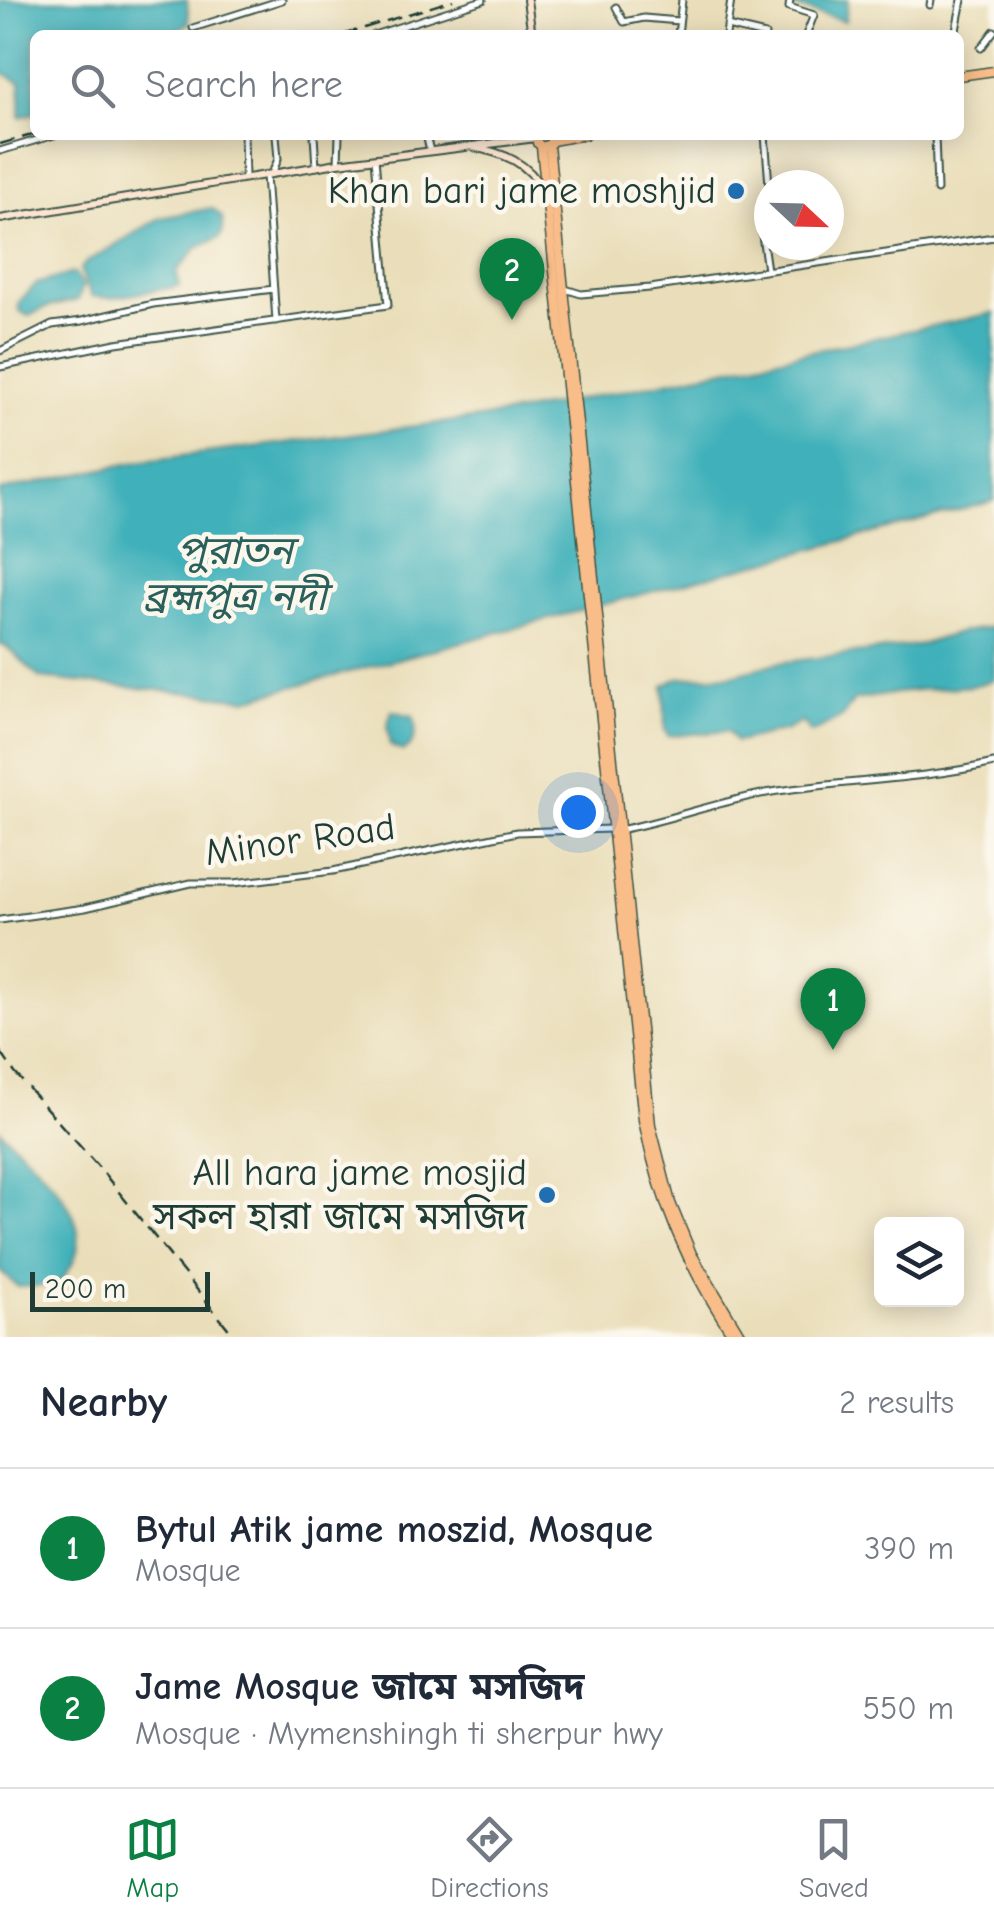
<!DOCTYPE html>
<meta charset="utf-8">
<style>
:root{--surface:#fff;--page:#f6f6f7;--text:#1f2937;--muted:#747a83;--line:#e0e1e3;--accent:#0b8043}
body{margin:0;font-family:"Comic Neue","Noto Sans Bengali",sans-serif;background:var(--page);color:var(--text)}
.controls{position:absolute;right:30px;bottom:30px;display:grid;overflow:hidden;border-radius:15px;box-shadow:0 5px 25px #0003}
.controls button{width:90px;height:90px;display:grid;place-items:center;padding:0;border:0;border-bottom:2px solid var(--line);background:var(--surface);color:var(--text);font:50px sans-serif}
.compass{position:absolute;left:754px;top:170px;width:90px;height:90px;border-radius:50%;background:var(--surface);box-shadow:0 5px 25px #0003;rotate:112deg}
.scale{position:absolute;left:30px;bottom:25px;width:180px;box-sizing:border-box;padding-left:10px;border:5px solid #1f3d34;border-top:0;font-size:28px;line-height:35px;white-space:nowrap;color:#1f3d34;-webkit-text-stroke:8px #fbf7ec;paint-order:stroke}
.you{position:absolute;left:578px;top:812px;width:35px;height:35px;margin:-25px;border:8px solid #fff;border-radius:50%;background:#1a73e8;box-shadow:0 0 0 15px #1a73e833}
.badge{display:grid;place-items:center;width:65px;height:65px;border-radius:50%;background:var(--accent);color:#fff;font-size:32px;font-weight:700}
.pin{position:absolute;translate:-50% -82px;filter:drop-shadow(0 2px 5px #0008)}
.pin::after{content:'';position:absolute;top:52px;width:35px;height:30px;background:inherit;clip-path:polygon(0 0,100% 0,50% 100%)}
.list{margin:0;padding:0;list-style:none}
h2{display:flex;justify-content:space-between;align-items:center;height:130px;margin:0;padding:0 40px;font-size:42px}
h2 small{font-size:32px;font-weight:400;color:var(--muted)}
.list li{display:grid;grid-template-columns:65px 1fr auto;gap:30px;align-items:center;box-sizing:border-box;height:160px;padding:0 40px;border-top:2px solid var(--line)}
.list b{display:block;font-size:38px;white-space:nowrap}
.list p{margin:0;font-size:32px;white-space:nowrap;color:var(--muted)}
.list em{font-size:32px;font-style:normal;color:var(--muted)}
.icon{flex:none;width:55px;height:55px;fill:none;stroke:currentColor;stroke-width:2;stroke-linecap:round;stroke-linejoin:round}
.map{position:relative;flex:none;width:994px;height:1337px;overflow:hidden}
.search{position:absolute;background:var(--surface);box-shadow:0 5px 25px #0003;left:30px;right:30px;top:30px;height:110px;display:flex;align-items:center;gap:25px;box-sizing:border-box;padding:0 35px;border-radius:15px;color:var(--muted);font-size:38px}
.sheet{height:450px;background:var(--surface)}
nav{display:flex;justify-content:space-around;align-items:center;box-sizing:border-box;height:140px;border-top:2px solid var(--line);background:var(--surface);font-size:28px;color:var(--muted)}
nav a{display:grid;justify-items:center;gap:5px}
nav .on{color:var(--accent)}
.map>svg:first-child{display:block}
.water{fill:#40b1ba;stroke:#307777;stroke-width:2.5}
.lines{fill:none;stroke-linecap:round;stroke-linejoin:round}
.minor-casing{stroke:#3d5548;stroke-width:9}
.secondary-casing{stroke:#3d5548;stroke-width:10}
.primary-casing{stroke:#3d5548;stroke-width:11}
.minor{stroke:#fff;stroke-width:5}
.secondary{stroke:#fce5d0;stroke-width:6}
.primary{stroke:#f8bd89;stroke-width:8}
.rail{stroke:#1f3d34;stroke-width:2.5;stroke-dasharray:15 8;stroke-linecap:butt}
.poi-dot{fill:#1f6fb2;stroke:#fbf7ec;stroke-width:4}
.labels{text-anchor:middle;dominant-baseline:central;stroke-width:9;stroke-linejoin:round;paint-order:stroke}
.poi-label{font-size:38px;fill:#1f3d34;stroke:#fbf7ec;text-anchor:end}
.street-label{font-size:38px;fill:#1f3d34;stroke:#fbf7ec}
.water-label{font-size:40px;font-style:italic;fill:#29605c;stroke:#fbf7ec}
</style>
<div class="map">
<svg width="994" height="1337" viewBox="0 0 994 1337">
<rect width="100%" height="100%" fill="#fbf7ec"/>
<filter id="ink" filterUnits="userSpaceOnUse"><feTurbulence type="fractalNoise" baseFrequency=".01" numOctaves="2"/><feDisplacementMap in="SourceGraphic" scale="20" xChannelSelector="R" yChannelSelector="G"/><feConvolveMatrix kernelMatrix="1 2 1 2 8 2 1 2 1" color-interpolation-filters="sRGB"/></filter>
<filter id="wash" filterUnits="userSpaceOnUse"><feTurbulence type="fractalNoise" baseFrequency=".0048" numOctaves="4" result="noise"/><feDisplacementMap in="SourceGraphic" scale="40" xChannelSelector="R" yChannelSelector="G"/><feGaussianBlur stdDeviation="2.25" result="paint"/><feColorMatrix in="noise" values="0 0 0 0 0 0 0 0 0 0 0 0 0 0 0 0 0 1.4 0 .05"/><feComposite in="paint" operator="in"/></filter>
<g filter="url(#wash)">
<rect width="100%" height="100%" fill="#eadeba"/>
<path class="water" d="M0 0H187L189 23 169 35H35V113L20 117 21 83 0 71Z
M792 0H848L845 21 791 6Z
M212 208 222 217 223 231 220 237 197 248 176 272 180 286 111 298 91 296 80 269 87 262 160 218Z
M73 273 83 285 78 300 45 308 29 316 19 311V302L36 284Z
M994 313V501L247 699 40 678 6 646 0 645V491L136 462 510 414Z
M994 627V680L972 686 916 690 854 700 842 717 814 732H810L802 722 786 730 736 742 728 731 668 736 665 730 664 686 678 678 732 675 777 663 919 645 961 632Z
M392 711 413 716C418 728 416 745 403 751L391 746 387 726Z
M0 1130C41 1172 116 1227 56 1285L18 1287 0 1271Z"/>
</g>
<g filter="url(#ink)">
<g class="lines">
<g class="minor-casing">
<path id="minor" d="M790 0 789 7 814 15 806 35
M930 5 931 0
M616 7 624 22 644 18 679 21
M727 26 765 35
M193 28 282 0
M374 35 483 0
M678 35 682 0
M726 35 731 0
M955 35 962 0
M981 48 994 31
M244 135 245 178
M314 135 316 167
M426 135 430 151
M765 135 769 185
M935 135 937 190
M0 151 54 135
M338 163 339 135
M272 174 278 159 276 135
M266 175 276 321
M769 194V220
M767 270 762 235 766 233 765 225 769 224
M565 289 581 294 650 288 994 237
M0 351 52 325 82 321 153 304 274 289
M0 367 116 343 388 305 375 158
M619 830C673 820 723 799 778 791 850 780 922 780 994 763
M0 920 85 908 191 883H234L333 871 517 832 611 829"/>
</g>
<g class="secondary-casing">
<path id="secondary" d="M527 0 532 35
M473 147C503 153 529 162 543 191
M0 219 338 163 536 138"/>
</g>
<g class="primary-casing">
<path id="primary" d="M959 76 994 71
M537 135V143L543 147 551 143V135
M552 141 585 135
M549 145 651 1125 671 1203 692 1254 742 1337
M541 147 643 1120C658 1200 688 1269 734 1337"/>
</g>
<use href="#minor" class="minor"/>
<use href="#secondary" class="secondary"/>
<use href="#primary" class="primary"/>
<path class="rail" d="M342 35 453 0
M0 144 35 134
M0 1051 15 1073 102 1171 235 1337"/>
</g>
</g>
<g class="poi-dot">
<circle cx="736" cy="191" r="10"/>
<circle cx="547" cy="1195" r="10"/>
</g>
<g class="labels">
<g class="poi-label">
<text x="716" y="191">Khan bari jame moshjid</text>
<text x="527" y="1173">All hara jame mosjid<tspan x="527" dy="44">সকল হারা জামে মসজিদ</tspan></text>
</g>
<g class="street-label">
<text transform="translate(300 840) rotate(-8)">Minor Road</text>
</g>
<g class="water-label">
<text x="235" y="551">পুরাতন<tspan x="235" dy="46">ব্রহ্মপুত্র নদী</tspan></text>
</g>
</g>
</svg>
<div class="controls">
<button><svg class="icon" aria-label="layers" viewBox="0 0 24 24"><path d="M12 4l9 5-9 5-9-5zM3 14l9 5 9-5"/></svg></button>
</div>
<svg class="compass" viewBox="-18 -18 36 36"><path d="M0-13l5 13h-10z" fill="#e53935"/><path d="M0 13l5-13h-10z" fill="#747a83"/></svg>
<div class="scale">200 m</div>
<div class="you"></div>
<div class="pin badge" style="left:833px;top:1050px">1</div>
<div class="pin badge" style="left:512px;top:320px">2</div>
<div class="search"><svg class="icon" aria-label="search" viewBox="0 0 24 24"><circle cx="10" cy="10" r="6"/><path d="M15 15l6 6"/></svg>Search here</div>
</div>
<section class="sheet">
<h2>Nearby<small>2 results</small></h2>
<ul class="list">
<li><span class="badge">1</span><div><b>Bytul Atik jame moszid, Mosque</b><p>Mosque</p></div><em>390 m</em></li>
<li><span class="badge">2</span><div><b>Jame Mosque জামে মসজিদ</b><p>Mosque · Mymenshingh ti sherpur hwy</p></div><em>550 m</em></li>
</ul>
</section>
<nav>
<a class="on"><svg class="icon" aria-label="map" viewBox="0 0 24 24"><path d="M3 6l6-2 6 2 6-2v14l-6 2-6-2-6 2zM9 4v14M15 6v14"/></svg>Map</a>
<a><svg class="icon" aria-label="directions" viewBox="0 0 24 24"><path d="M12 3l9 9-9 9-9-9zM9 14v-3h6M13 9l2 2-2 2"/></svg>Directions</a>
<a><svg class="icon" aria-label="saved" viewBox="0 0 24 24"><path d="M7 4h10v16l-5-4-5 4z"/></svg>Saved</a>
</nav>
